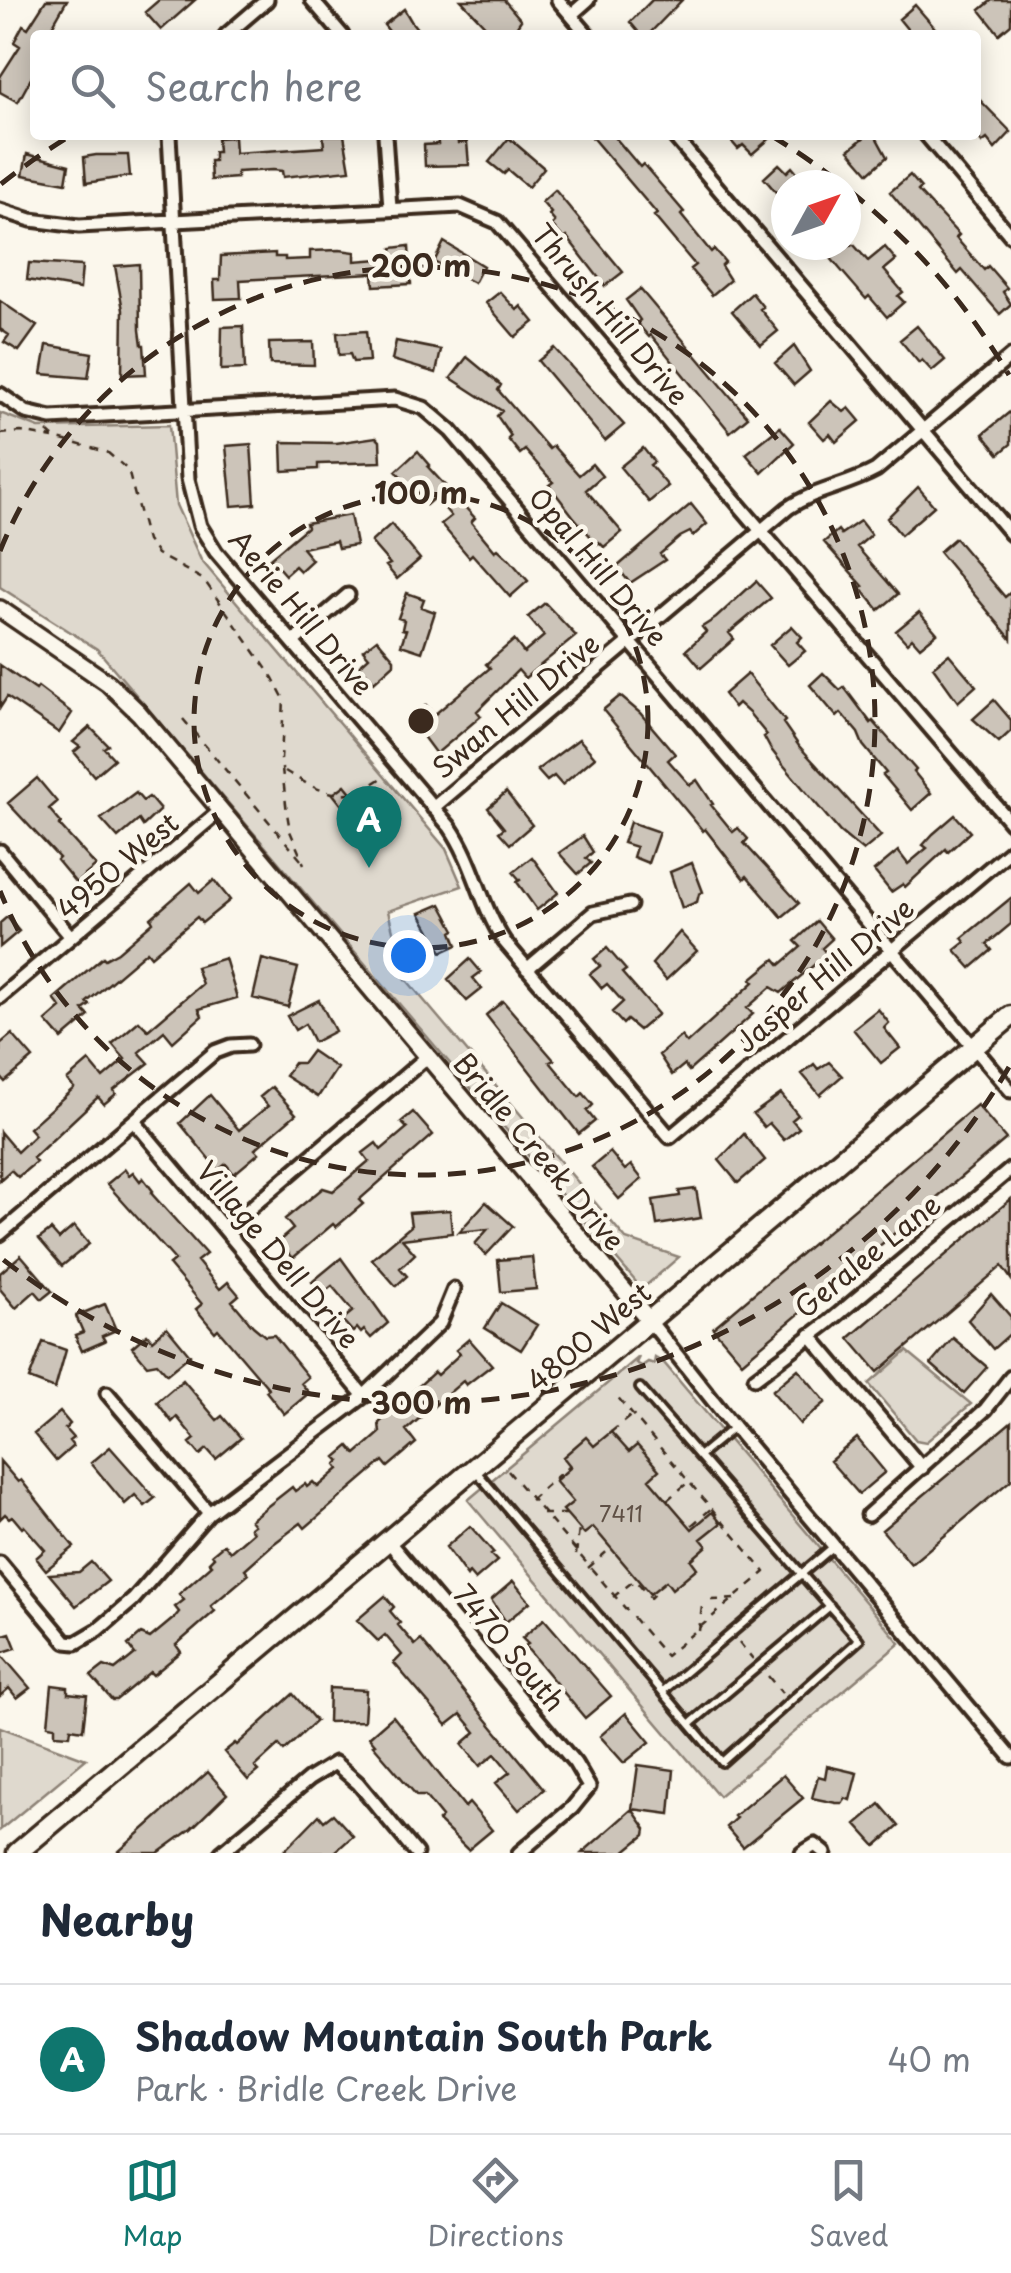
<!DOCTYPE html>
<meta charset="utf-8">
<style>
:root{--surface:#fff;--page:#f2f2f3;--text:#1f2937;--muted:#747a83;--line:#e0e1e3;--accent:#0f766e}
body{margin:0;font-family:"Playpen Sans",sans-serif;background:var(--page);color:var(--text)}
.compass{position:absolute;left:771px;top:170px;width:90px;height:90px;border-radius:50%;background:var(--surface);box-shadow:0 5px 25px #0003;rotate:50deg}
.you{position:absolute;left:408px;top:955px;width:35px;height:35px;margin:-25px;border:8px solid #fff;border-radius:50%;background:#1a73e8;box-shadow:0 0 0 15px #1a73e833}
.badge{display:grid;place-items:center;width:65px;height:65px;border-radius:50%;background:var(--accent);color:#fff;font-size:32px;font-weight:700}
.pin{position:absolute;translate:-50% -82px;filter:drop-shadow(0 2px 5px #0008)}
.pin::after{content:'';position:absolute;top:52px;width:35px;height:30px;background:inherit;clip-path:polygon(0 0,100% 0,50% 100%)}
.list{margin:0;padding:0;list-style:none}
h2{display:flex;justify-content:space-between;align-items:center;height:130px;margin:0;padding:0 40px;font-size:42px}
h2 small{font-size:32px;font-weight:400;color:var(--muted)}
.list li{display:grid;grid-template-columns:65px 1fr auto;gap:30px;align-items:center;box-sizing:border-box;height:150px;padding:0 40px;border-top:2px solid var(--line)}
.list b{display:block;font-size:38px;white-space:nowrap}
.list p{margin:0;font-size:32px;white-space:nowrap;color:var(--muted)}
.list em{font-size:32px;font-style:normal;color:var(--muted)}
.icon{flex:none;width:55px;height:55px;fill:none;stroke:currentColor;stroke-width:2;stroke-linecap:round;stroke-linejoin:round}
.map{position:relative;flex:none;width:1011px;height:1853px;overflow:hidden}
.search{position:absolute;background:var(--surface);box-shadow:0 5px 25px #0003;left:30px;right:30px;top:30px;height:110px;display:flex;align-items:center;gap:25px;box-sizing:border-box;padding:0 35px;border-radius:10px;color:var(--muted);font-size:38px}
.sheet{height:280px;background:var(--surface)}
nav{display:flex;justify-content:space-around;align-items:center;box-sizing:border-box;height:140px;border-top:2px solid var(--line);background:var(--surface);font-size:28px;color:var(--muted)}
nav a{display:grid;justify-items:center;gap:5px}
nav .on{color:var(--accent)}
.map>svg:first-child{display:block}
.green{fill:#dfd9ce;stroke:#8d8276;stroke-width:2.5}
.building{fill:#ccc4b9;stroke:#3b2a1e;stroke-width:2.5}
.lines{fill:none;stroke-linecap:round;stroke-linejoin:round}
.service-casing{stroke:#3b2a1e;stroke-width:14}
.minor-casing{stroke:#3b2a1e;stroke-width:19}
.tertiary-casing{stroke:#3b2a1e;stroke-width:22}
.secondary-casing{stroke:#3b2a1e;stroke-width:25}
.path{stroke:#3b2a1e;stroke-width:2.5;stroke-dasharray:8 8;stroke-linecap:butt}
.service{stroke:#fbf7ec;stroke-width:6}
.minor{stroke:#fbf7ec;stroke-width:11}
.tertiary{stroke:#fbf7ec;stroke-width:15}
.secondary{stroke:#fbf7ec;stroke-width:18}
.ring{fill:none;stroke:#3b2a1e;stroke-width:5;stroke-dasharray:18 12}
.labels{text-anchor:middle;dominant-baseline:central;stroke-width:9;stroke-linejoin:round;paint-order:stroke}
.number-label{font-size:22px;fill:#5f5045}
.street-label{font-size:28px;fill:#3b2a1e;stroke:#fbf7ec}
.centre{fill:#3b2a1e;stroke:#fbf7ec;stroke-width:5}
.ring-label{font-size:30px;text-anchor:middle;font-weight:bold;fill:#3b2a1e;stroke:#fbf7ec;stroke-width:9;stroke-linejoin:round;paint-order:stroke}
</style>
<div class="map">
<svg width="1011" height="1853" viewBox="0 0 1011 1853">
<rect width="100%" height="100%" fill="#fbf7ec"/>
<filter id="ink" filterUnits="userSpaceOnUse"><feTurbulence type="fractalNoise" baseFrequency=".01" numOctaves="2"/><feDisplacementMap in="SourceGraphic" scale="20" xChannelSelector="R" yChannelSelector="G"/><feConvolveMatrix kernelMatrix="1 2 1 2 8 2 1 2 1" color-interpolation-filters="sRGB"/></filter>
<g filter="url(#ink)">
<path class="green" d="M0 413 39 428 169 425 176 505 201 560 446 849 462 886 388 911 405 978 626 1239 679 1257 642 1289 97 649 0 587Z
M907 1351 971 1404 926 1442 916 1440 869 1384Z
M639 1357 636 1363 642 1366 648 1362 654 1364 655 1358 664 1363 900 1643 719 1796 468 1500Z
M0 1727 86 1759 0 1830Z"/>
<path class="building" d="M46 0H67L47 35H35V71L18 102 0 92V77L20 46 14 42 23 25 28 28Z
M159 0H195L161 30 145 12Z
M461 0H504L521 20 517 26 524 35H494Z
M652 0H682L648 35H641L630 22Z
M992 0H1011V24L999 34 980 10Z
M915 5 941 35H912L899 19Z
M404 9 411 21 422 35H392L384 25Z
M976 96 1011 132 995 149 987 139 982 143 976 135Z
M323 135H344L350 170 283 177 282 171 273 170 237 172V178L211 180 210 161H214V152H218L217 138 234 137 235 153 324 147Z
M437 135H457L458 143 467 142 469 165 425 166 424 145 438 144Z
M590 135H613L640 167 643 164 684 212 681 215 711 252 714 249 725 262 721 266 730 280 712 295 690 269 695 265 654 216 657 214Z
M726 135H774L752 154 743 145 738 149Z
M867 135H875L887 157 869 173 849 150Z
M509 138 544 168 528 187 508 170 504 174 489 162Z
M27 154 69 165 66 183 23 175Z
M96 155H128L130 176 86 183 84 157Z
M779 164 787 172 792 167 807 185H786V204L764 178Z
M910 175 921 188 918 191 959 235 956 238 984 270 988 266 1007 288 1003 292 1011 304 1000 314 962 270 958 274 890 192Z
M555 190 623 272 605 286 567 237 564 239 552 225 555 222 549 215 551 213 542 202Z
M444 242 483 266 474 283 434 262Z
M826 245H854L868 261 885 247 896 260 884 270 903 292 898 296 904 302 887 317 869 296 866 299 840 269 830 257 833 254Z
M409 246 411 284 374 286 373 273 240 280 241 298 215 299 214 280H220L221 256 275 253V257H285V260L310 259V251L340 250 355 252V261L392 258V248Z
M29 263 82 266 80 289 27 280Z
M139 264 140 330 142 345H144L146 374 122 375 123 310 115 266Z
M640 289 748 417 730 432 651 335 649 337 637 323 640 320 626 300Z
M500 292 517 310 521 306 534 322 515 337 486 303Z
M752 293 763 307 760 309 778 331 761 345 732 311Z
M0 301 37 326 19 351 4 342 9 335 0 329Z
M243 326 245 369 221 370 222 327Z
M917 326 945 360 932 371 922 360 919 363 900 340Z
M366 331 369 361 353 362 350 354 339 355 337 333Z
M396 341 441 350 436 373 392 360Z
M313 342 314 365 270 364 269 343Z
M47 345 92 353 88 378 42 374Z
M794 346 810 371 794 385 775 363Z
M554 348 624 425 605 441 538 361Z
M467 357 501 385 498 390 549 449 553 446 579 475 592 464 602 476 586 490 622 532 604 547 599 542 597 544 573 516 549 485 553 482 525 450 520 454 508 439 511 436 497 416 502 411 451 378Z
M831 401 844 412 849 408 860 421 836 442 830 434 824 439 809 422Z
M1011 411V444L999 454 983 434Z
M780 427 794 443 762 473 746 454Z
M376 437 380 441 381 462 318 464V469L283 471 282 442 336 443Z
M251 444 255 504 232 506 226 446Z
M643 448 654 462 650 465 668 486 649 502 620 467Z
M418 451 430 465 428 467 475 518 471 522 495 551 498 549 509 559 528 581 510 597 472 554 469 557 441 524 451 516 435 497 426 505 396 471Z
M918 487 934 506 901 535 887 518Z
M691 504 707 524 693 536 690 532 680 537 660 554 665 560 630 583 617 567Z
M350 515 356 545 338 548 336 541 302 548 312 560 300 571 295 566 285 575 270 558 307 527 306 523Z
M860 521 871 535 857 547 898 594 879 610 860 587 863 586 824 542 838 530 841 534Z
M391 524 420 559 397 579 386 566 390 564 371 542Z
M955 538 1005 597 1011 592V639L939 552Z
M756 581 771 598 729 633 734 639 701 668 686 650 706 632 702 627 716 618Z
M407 593 424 599 421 607 435 612 422 652 401 645 406 630 402 629 404 620 398 618Z
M545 603 576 636 525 678 518 670 477 711 481 716 436 754 410 719 426 705 434 715 490 668 486 664 514 640 524 653 544 636 528 617Z
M919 612 937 633 920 647 912 638 907 643 896 631Z
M792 626 802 637 797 642 805 651 788 665 770 645Z
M377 639 394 659V664L374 682 360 665 369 657 363 650Z
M949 654 976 686 958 702 933 667Z
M0 665 36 690 38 687 72 713 59 733 7 697 0 708Z
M823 673 840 690 844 687 871 723 873 721 916 770 914 772 931 793 912 810 883 775 886 773 863 745 858 733 841 713 837 717 810 685Z
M747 674 785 721 783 723 799 746 881 836 863 851 840 832 780 761 770 748 764 737 767 735 749 713 738 703 734 707 724 694Z
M620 696 640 713 675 754 668 760 690 785 697 780 713 804 711 805 733 832 738 828 748 839 744 843 799 903 782 917 747 876 744 879 705 829 703 831 603 710Z
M994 700 1011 720V731L999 742 973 719Z
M90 727 108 745 104 748 114 759 94 776 74 752 80 747 73 742Z
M579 739 595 757 562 785 554 776 547 781 537 770Z
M37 778 57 802 49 809 61 823 59 825 96 866 76 883 57 860 59 858 8 803Z
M345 785 364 808 352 818 333 794Z
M506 792 532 825 510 844 499 832 504 828 488 808Z
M136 793 143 801 149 797 160 810 143 826 139 820 118 838 101 819Z
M955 815 970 832 948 852 946 849 905 887 903 884 891 892 874 871 898 851 908 864 927 848 923 845 933 834Z
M630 822 659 832 648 863 633 857 636 847 623 843Z
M583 836 593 852 586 858 591 863 578 874 559 853Z
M532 857 558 893 537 910 517 882 520 880 513 872Z
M692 863 703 892 699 894 697 902 682 908 670 872Z
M214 880 230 900 202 923 197 917 151 956 147 951 87 1002 90 1005 83 1010 89 1016 62 1039 46 1021 61 1008 54 999 103 957 105 959 118 952 153 922 151 918 191 883 199 893Z
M1011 898V924L987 944 992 950 971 968 955 950 965 942 962 938Z
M441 904 455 930 452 932 457 945 442 952 420 913Z
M7 917 19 931 0 947V923Z
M817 921 832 939 822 948 827 954 781 993 771 987 747 1008 753 1014 707 1055 689 1071 684 1065 672 1075 659 1055 681 1036 687 1043 754 982 751 979 775 959 780 965 801 947 795 941Z
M680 932 697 951 666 980 652 964Z
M607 948 626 970 622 973 658 1014 639 1030 627 1020 623 1024 612 1012 623 1002 607 984 602 988 590 974 600 966 594 959Z
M225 958 237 998 199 1009 202 1016 173 1042 164 1031 139 1052 149 1063 114 1090 116 1094 104 1104 98 1097 33 1158 36 1162 18 1177 11 1170 0 1180V1132L17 1152 35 1135 29 1128 74 1088 67 1080 89 1061 103 1078 125 1059 112 1044 139 1021 148 1030 202 984 196 967Z
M262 959 298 968 288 1007 253 998Z
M470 959 481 972 473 978 482 989 467 1001 448 979Z
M319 1000 335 1031 314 1042 305 1024 295 1030 287 1016Z
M503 1001 554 1060 550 1062 579 1097 583 1093 593 1105 587 1111 595 1121 579 1134 486 1015Z
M878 1009 889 1023 884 1028 900 1048 881 1063 853 1029Z
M12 1034 33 1058 5 1082 0 1076V1044Z
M312 1051 337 1068 318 1097 285 1076 294 1063H303Z
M829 1062 842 1076 820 1095 802 1074 814 1064 818 1069Z
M272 1087 296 1114 255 1149 259 1153 234 1174 226 1164 218 1170 180 1123 210 1095 239 1130 268 1106 260 1097Z
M781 1094 798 1115 792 1120 799 1128 784 1140 769 1123 764 1127 753 1114Z
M977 1105 1006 1139 742 1362 713 1328Z
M413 1112 433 1135 359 1200 363 1204 336 1227 333 1224 293 1258 279 1241 293 1229 285 1219 323 1188 333 1191 344 1182 369 1161 363 1153 376 1143 381 1150 407 1128 401 1122Z
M744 1134 765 1160 738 1183 719 1160Z
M610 1152 625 1170 631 1165 642 1179 619 1199 592 1167Z
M125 1169 129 1175 133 1172 140 1181 143 1178 153 1191 151 1193 206 1254 197 1261 220 1289 228 1282 239 1295 232 1301 253 1326 265 1336 274 1335 308 1377 301 1383 309 1393 284 1414 266 1391 269 1389 218 1329 215 1332 196 1309 202 1304 169 1265 175 1260 107 1184Z
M696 1189 701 1218 657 1225 653 1200 680 1196 679 1191Z
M1011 1199V1279L1002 1266 878 1372 849 1338Z
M486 1202 513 1226 486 1255 475 1244 488 1229 459 1232Z
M450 1210 452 1233 402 1239 415 1254 400 1268 407 1276 396 1286 372 1259 411 1226 409 1213Z
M74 1226 89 1244 62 1266 39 1239 51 1230 59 1239Z
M21 1255 52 1291 42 1299 35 1291 16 1308 0 1289V1273Z
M532 1257 536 1289 501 1292 498 1260Z
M341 1258 388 1323 371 1338 364 1330 361 1333 357 1328 353 1332 342 1320 353 1311 332 1286 322 1294 312 1282Z
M991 1294 1011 1317V1333L993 1349 968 1320Z
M501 1303 537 1325 521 1350 485 1328Z
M105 1304 116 1330 102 1336 105 1341 82 1351 75 1335 83 1332 76 1316Z
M167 1327 190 1355 167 1374 157 1363 147 1365 132 1347 147 1334 152 1340Z
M953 1338 987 1367 964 1393 931 1364Z
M469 1339 492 1365 466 1385 463 1381 406 1430 416 1443 388 1467 383 1461 305 1528 301 1523 272 1545 245 1569 249 1574 211 1606 215 1611 176 1645 181 1652 153 1675 150 1672 116 1700H112L91 1676 104 1666 115 1670 135 1654 128 1645 141 1634 150 1638 174 1618 179 1612 175 1607 184 1600 179 1594 212 1565 209 1562 214 1557 212 1554 224 1544 230 1552 253 1532 250 1528 254 1525 250 1520 292 1487 295 1491 305 1484 307 1487 313 1482 318 1487 339 1469 336 1465 340 1461 336 1457 349 1446 356 1454 380 1433 379 1423 434 1372 437 1375 460 1354 456 1350Z
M43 1342 66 1350 55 1389 29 1379Z
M798 1369 826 1402 800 1424 772 1391Z
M183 1380 217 1420 222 1416 241 1438 216 1459 207 1449 200 1455 190 1443 195 1439 177 1417 172 1422 157 1402Z
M60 1412 70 1424 65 1429 73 1438 69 1441 73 1446 56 1461 34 1434Z
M1011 1422V1480L911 1564 882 1530Z
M611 1432 629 1452 637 1445 659 1470 649 1479 692 1529 712 1512 721 1523 701 1539 707 1546 691 1560 697 1568 672 1589 666 1581 650 1594 593 1527 584 1534 563 1510 573 1502 555 1481 571 1467 563 1457 586 1437 594 1446Z
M857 1438 885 1472 859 1494 830 1461Z
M110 1447 155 1498 145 1506 135 1495 125 1504 91 1463Z
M0 1461 18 1482 21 1480 74 1547 46 1570 36 1558 45 1550 24 1526 22 1528 12 1516 9 1518 5 1514 0 1519Z
M470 1526 494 1553 491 1555 497 1561 475 1580 469 1573 467 1576 446 1547Z
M91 1562 108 1581 76 1606 49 1574 79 1572Z
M513 1581 530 1602 506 1622 491 1600Z
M385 1596 394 1607 390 1611 400 1623 398 1625 415 1645 421 1640 544 1789 519 1810 496 1783 510 1772 495 1754 480 1766 462 1744 476 1732 461 1714 447 1725 394 1663 402 1655 385 1635 378 1641 357 1620Z
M544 1619 611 1696 585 1718 525 1646 528 1644 522 1638Z
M10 1633 16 1648 0 1653 30 1688 17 1698 9 1688 0 1696V1636Z
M52 1685 68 1687V1693L87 1695 83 1730 71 1728 70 1735 55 1734V1726L48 1725Z
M329 1688 366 1690 364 1721 328 1722Z
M293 1694 316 1721 284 1751 279 1745 255 1767 259 1771 248 1780 224 1752 235 1743 237 1745Z
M626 1713 650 1742 624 1763 600 1736Z
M393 1716 465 1807 469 1803 492 1830 468 1850 438 1821 442 1817 425 1796H417L373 1745 375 1744 369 1737Z
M638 1765 674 1770 670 1814 632 1809Z
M827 1766 857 1773 850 1800 845 1798 843 1803H836L812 1798 818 1776 825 1778Z
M208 1772 227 1794 191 1829 158 1853H117Z
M783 1775 803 1798 743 1847 726 1827 736 1818 734 1816Z
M880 1804 899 1826 876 1846 856 1824Z
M632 1809 646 1829 645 1835 623 1853H582Z
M333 1814 353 1836 334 1853H282L319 1815 324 1821Z"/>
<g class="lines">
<g class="service-casing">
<path id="service" d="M699 1456 733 1428
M475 1470 722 1762 859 1640 640 1388
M663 1691 833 1547
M690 1724 830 1606"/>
</g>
<g class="minor-casing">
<path id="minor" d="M312 0 342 35
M558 0 588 35
M571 15 588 0
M226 35 267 0
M169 135 188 479 200 526 216 552 450 827C475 864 480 904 504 941L670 1137 1011 850
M385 135 390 208
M673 135 1011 534
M926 135 1011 236
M0 210 31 220 79 226 460 206 497 222 1011 823
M0 394 26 412 51 418 395 399 424 408 451 431 1011 1091
M293 642 348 595
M433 808 788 508C816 489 847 486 876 470L1011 356
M0 851 71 937
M527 969 593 913 630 905
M0 997 221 810
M134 1121 364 1396
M226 1229 428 1056
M0 1234 215 1052 231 1046 249 1045
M649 1320 734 1427 1011 1757
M810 1335 922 1468
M755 1378 829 1322 1011 1169
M107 1393 209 1513
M868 1515 986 1409 1011 1377
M388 1541 575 1763 589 1787 572 1808 519 1853
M0 1563 66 1642 76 1643 98 1630 133 1600 209 1513 364 1396 440 1323 454 1289
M221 1853 309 1779 335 1763 358 1783 416 1853
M802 1853 815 1845 825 1853"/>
</g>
<g class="tertiary-casing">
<path id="tertiary" d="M0 609 108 683 139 713 649 1320"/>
</g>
<g class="secondary-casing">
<path id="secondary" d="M17 1853 1011 1016"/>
</g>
<path class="path" d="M47 432 54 438 107 452 128 470 147 541 157 554 204 580 273 678 284 699 281 760 287 813 290 831 304 864
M0 434 21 432 53 438
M183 719 301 860
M285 771C324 795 346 805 386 775
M611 1432 634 1413
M508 1471 666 1656 765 1572 615 1394
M530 1500 570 1465
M667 1500 691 1480
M542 1514H566
M692 1525 713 1507
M576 1555 579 1529
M588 1568 611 1548
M613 1597 635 1580 650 1598 656 1592
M711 1600 737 1599
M699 1631 702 1606
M739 1642 753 1659
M768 1676 782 1693"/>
<use href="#service" class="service"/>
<use href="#minor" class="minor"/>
<use href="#tertiary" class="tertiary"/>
<use href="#secondary" class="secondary"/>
</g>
</g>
<g class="ring">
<circle cx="421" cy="721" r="227"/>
<path d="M0 551A454 454 0 1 1 0 891"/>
<path d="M1009 1067A682 682 0 0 1 1 1258M1 184A682 682 0 0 1 70 136M772 136A682 682 0 0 1 841 184M850 191A682 682 0 0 1 1009 375"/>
</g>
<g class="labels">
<g class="number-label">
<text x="621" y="1512">7411</text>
</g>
<g class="street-label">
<text transform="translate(611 314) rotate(50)">Thrush Hill Drive</text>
<text transform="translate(599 566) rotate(50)">Opal Hill Drive</text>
<text transform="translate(302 612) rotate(50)">Aerie Hill Drive</text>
<text transform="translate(515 705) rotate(-40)">Swan Hill Drive</text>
<text transform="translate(117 865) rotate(-40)">4950 West</text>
<text transform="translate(824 974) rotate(-40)">Jasper Hill Drive</text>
<text transform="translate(540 1151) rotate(50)">Bridle Creek Drive</text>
<text transform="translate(279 1254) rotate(50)">Village Dell Drive</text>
<text transform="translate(867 1255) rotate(-39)">Geralee Lane</text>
<text transform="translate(588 1336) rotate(-40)">4800 West</text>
<text transform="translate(510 1647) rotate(50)">7470 South</text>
</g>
</g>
<circle cx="421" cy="721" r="15" class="centre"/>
<g class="ring-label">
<text x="421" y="277">200 m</text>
<text x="421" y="504">100 m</text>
<text x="421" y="1414">300 m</text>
</g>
</svg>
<svg class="compass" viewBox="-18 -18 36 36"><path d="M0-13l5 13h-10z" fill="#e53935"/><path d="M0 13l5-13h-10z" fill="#747a83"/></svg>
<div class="you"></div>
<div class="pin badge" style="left:369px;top:868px">A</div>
<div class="search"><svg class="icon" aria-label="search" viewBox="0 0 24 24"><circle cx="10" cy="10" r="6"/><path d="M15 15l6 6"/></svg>Search here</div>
</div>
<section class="sheet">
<h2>Nearby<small></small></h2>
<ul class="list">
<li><span class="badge">A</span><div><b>Shadow Mountain South Park</b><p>Park · Bridle Creek Drive</p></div><em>40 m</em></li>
</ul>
</section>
<nav>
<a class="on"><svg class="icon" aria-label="map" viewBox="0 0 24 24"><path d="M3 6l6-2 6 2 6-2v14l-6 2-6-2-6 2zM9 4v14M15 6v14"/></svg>Map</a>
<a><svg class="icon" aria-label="directions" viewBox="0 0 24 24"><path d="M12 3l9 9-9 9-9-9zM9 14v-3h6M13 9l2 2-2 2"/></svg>Directions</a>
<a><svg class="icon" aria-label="saved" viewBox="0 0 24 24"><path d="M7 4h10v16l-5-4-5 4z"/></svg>Saved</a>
</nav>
